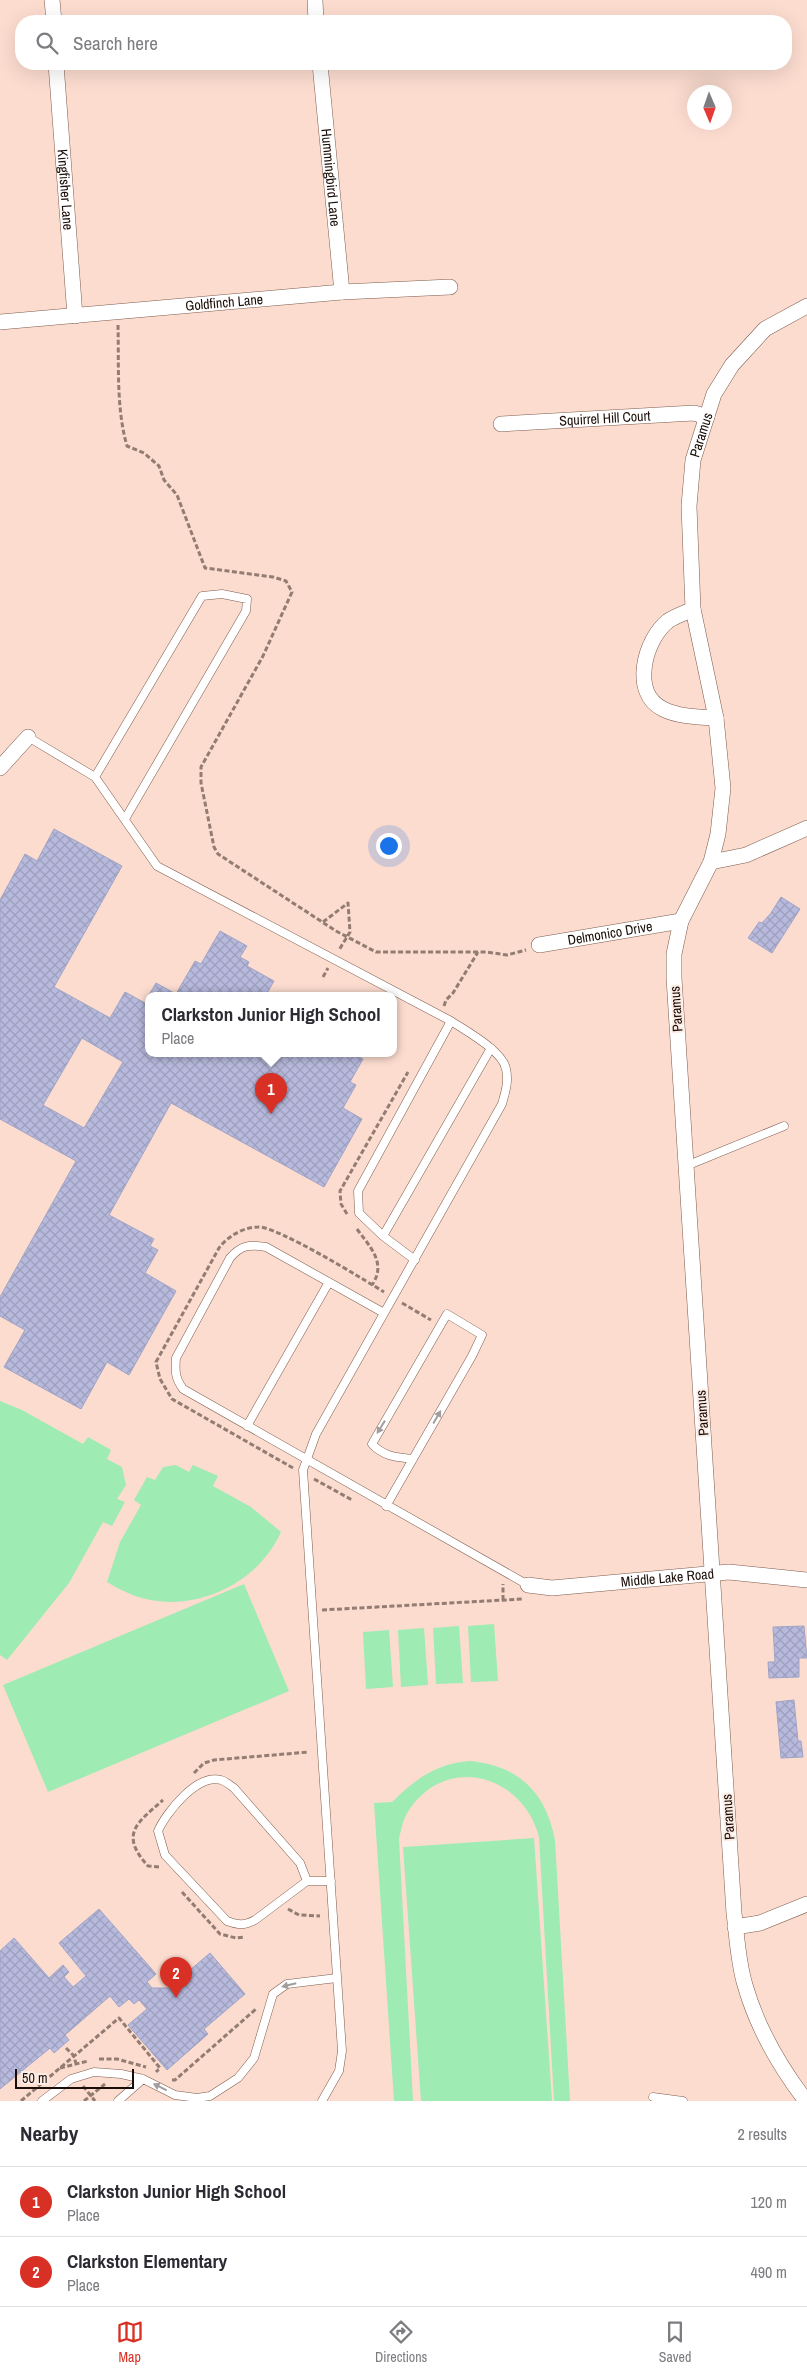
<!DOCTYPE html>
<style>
:root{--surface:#fff;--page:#f7f7f7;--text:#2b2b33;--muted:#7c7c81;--line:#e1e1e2;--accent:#d93025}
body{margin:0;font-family:"Archivo Narrow",sans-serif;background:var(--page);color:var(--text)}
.compass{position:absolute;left:687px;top:85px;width:45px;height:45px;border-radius:50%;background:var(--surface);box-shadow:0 5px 20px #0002;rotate:178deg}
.scale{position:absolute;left:15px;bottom:12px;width:119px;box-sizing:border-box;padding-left:5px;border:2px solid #1a0d08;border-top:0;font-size:14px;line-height:18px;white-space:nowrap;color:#1a0d08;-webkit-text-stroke:4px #fdede6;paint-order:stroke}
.you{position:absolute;left:388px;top:845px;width:18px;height:18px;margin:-12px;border:4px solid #fff;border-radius:50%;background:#1a73e8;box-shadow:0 0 0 8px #1a73e833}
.badge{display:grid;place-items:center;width:32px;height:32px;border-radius:50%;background:var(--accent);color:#fff;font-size:16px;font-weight:700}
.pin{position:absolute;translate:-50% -41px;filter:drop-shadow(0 1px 2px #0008)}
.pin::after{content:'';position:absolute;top:26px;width:18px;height:15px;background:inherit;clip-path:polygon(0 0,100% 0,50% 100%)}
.popup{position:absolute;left:145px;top:992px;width:252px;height:65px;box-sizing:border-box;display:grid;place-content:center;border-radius:10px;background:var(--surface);filter:drop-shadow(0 1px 4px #0005);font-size:16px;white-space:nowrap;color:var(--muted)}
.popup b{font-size:19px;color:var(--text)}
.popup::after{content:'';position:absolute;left:50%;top:100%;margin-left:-10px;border:10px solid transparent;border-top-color:var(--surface)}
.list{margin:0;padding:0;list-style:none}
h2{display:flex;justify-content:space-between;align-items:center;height:65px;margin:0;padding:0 20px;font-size:21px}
h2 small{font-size:16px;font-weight:400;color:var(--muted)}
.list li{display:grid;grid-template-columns:32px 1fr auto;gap:15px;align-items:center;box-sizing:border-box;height:70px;padding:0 20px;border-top:1px solid var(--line)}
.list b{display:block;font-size:19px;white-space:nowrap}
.list p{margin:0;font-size:16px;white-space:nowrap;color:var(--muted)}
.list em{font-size:16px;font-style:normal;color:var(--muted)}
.icon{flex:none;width:28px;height:28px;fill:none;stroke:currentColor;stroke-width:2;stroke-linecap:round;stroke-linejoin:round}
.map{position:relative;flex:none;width:807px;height:2101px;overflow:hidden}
.search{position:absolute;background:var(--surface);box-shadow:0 5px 20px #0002;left:15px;right:15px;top:15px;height:55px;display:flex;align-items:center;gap:12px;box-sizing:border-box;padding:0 18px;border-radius:20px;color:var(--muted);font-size:19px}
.sheet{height:205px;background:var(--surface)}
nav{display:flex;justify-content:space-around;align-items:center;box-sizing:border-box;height:70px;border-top:1px solid var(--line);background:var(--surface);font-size:14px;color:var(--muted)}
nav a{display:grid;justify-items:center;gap:2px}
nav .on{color:var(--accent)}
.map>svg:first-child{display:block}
.garden{fill:#9eebb3}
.building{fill:url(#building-cross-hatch);stroke:#a1a4c6;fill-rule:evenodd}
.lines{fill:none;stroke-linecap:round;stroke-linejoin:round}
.service-casing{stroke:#7d5c4d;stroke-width:9}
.minor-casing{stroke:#7d5c4d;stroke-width:16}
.path{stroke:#937c72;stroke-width:3;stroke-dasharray:5 2.5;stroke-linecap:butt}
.service{stroke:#fff;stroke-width:8}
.minor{stroke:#fff;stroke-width:15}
.oneway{fill:#a39e9c}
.labels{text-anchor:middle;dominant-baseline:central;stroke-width:4;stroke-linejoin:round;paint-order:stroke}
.street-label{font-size:14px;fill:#1a0d08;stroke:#fdede6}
</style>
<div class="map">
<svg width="807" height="2101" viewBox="0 0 807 2101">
<defs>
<pattern id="building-cross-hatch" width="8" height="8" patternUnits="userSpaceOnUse" patternTransform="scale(1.25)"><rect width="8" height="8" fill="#b7badd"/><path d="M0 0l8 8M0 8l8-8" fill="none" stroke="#9d9fbc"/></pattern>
</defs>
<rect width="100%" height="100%" fill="#fcdccf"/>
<path class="garden" d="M0 1401 22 1410 83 1444 88 1437 111 1450 107 1459 122 1467 126 1485 117 1499 125 1502 112 1526 103 1522 69 1583 7 1660 0 1655Z
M176 1465 189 1472 193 1465 218 1476 213 1486 251 1507 281 1532C256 1588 185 1618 128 1593 121 1590 114 1586 107 1582L120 1542 141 1505 134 1500 147 1477 155 1480 163 1467Z
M244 1584 289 1691 48 1792 3 1685Z
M494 1624 498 1681 471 1682 468 1626Z
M459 1626 463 1683 436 1684 433 1628Z
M424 1628 428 1685 401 1687 398 1630Z
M389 1630 393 1687 366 1689 363 1632Z
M469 1761C518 1765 546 1792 555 1840L570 2101H554L539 1837C523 1775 447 1753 409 1810 403 1819 401 1830 399 1839L413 2101H394L374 1803 392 1802C415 1779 436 1764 469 1761Z
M534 1838 552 2101H421L403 1847Z"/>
<path class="building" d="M54 829 122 866 54 987 110 1018 125 992 145 1003 148 996V1053H351L363 1059 350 1082 356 1085 343 1108 362 1119 324 1187 171 1103 109 1215 154 1239 150 1246 158 1250 145 1273 176 1291 129 1375 107 1362 81 1409 4 1367 25 1330 0 1316V1297L76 1161 0 1119V900L25 854 37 861ZM82 1038 123 1062 84 1128 43 1105Z
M781 897 800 909 772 953 748 938 759 922 762 923 771 913Z
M220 931 247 946 240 957 249 962 247 966 274 981 266 995H149L156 983 176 994 195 961 201 964Z
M804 1626 807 1658H799V1677L769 1678 768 1662H775L773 1627Z
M794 1700 798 1741H801L803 1757 781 1758 776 1702Z
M99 1909 156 1974 147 1982 152 1988H169L210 1953 245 1994 204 2029 208 2034 167 2070 128 2025 147 2009 139 2000 134 2004 129 1999 119 2007 110 1996 65 2035 69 2040 54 2053 50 2048 0 2089V1951L14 1938 49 1978 63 1965 69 1972 64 1977 73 1987 86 1976 59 1943Z"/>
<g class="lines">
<g class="service-casing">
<path id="service" d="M28 737 95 777 157 866 451 1021C466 1031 503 1051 506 1069 509 1082 505 1093 502 1104L316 1434 303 1470 342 2051 339 2071 322 2101
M95 777 202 596 222 594 247 599 246 611 125 819
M686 1166 784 1126
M383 1236 491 1048
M415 1260 383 1236 359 1213 358 1191 451 1021
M384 1313 266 1247C250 1244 241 1245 230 1258L176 1358C175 1371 175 1378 183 1389L528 1585
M247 1426 329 1282
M386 1506 472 1356 482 1335 447 1314 372 1444C384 1457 397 1457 413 1459
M307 1881 255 1920C244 1926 238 1925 227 1921L165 1855 158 1831C166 1813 197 1773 221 1780 225 1781 230 1785 234 1788L300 1863 307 1881H331
M653 2097 683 2101
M42 2101 71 2079 94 2072 121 2074 143 2079 175 2095 197 2098 210 2096 238 2078 254 2058 273 1994 287 1984 337 1978
M118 2101 143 2079"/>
</g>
<g class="minor-casing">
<g id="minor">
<path d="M52 0 54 21"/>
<path d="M315 0 316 21"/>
<path id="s1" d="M56 64 75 316"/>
<path id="s2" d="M320 64 342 292"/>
<path id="s3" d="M0 322 342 292 450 287"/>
<path id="s4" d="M501 424 694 413 707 417"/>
<path d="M693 609C685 613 675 616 668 621 645 639 630 693 663 709 679 717 699 717 716 718"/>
<path d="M0 768 28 737"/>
<path d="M711 862 746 855 807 828"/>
<path id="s5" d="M539 945 681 921"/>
<path id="s6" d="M528 1585 552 1588 729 1572 807 1580"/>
<path d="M735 1927 760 1923 807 1904"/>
<path id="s7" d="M806 2101C780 2067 757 2027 745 1985 738 1962 737 1937 734 1913L674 978V954L681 921 711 862 718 834 723 788 716 718 693 609 689 506 693 460 714 394 732 365 765 329 807 306"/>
</g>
</g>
<path class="path" d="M118 325C119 364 116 408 127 446L144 453 159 466 164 480 177 495 205 568 273 577 286 581 292 592 263 656 201 767V783L214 847 218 854 336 931 376 952H486L507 955 526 950
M323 922 348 903 350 932 339 950
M323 977 328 968
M444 1006 446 1000 453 993 478 952
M347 1214 341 1204 340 1191 408 1072
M357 1229C370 1247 387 1263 372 1285
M402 1303 431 1320
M293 1468 172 1399 160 1379 156 1362 219 1248C227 1237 243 1227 258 1227 277 1226 363 1279 384 1292
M314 1479 352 1500
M503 1600V1584
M322 1610 523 1599
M194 1773 204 1763 214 1760 309 1752
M159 1867 148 1866C119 1834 137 1823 163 1800
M182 1892 220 1934 236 1938 244 1937
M288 1909 299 1915 320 1916
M66 2048 74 2056 76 2064
M99 2059H117L146 2067
M60 2068 88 2061
M172 2080H175L256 2009
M83 2086 95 2101
M21 2101 119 2018 160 2068 156 2072
M84 2101 105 2084"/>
<use href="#service" class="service"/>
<use href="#minor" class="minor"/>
</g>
<defs><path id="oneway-solid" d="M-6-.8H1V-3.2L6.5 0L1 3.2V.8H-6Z" transform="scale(1.25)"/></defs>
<g class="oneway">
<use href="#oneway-solid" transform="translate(437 1417) rotate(-60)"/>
<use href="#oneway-solid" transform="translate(381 1427) rotate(122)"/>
<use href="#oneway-solid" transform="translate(289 1985) rotate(166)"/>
<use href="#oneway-solid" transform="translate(160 2087) rotate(-154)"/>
</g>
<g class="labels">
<g class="street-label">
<text stroke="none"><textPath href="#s2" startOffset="114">Hummingbird Lane</textPath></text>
<text stroke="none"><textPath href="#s1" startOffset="126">Kingfisher Lane</textPath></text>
<text stroke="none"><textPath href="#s3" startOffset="225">Goldfinch Lane</textPath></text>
<text stroke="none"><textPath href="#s4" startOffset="104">Squirrel Hill Court</textPath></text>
<text stroke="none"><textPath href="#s7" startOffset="1698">Paramus</textPath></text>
<text stroke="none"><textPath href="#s5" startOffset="72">Delmonico Drive</textPath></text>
<text transform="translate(676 1009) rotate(-94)">Paramus</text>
<text transform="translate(702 1413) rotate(-94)">Paramus</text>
<text stroke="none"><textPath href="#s6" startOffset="140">Middle Lake Road</textPath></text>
<text transform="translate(728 1817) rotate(-94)">Paramus</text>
</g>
</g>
</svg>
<svg class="compass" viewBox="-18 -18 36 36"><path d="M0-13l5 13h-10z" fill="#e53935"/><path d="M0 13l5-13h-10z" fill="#7c7c81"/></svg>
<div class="scale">50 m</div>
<div class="you"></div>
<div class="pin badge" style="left:271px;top:1114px">1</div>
<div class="popup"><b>Clarkston Junior High School</b>Place</div>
<div class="pin badge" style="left:176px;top:1998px">2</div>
<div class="search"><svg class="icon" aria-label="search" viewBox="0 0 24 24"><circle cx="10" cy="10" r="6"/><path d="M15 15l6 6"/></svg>Search here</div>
</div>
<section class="sheet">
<h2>Nearby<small>2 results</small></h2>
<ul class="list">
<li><span class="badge">1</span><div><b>Clarkston Junior High School</b><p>Place</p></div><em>120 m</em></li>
<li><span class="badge">2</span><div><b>Clarkston Elementary</b><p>Place</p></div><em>490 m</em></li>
</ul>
</section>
<nav>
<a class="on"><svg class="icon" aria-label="map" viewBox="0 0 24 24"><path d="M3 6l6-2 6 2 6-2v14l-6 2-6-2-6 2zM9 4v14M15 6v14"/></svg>Map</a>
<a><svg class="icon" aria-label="directions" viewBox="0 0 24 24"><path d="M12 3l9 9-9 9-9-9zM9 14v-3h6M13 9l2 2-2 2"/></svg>Directions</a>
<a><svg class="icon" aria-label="saved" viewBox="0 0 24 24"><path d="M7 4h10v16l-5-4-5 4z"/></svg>Saved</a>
</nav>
